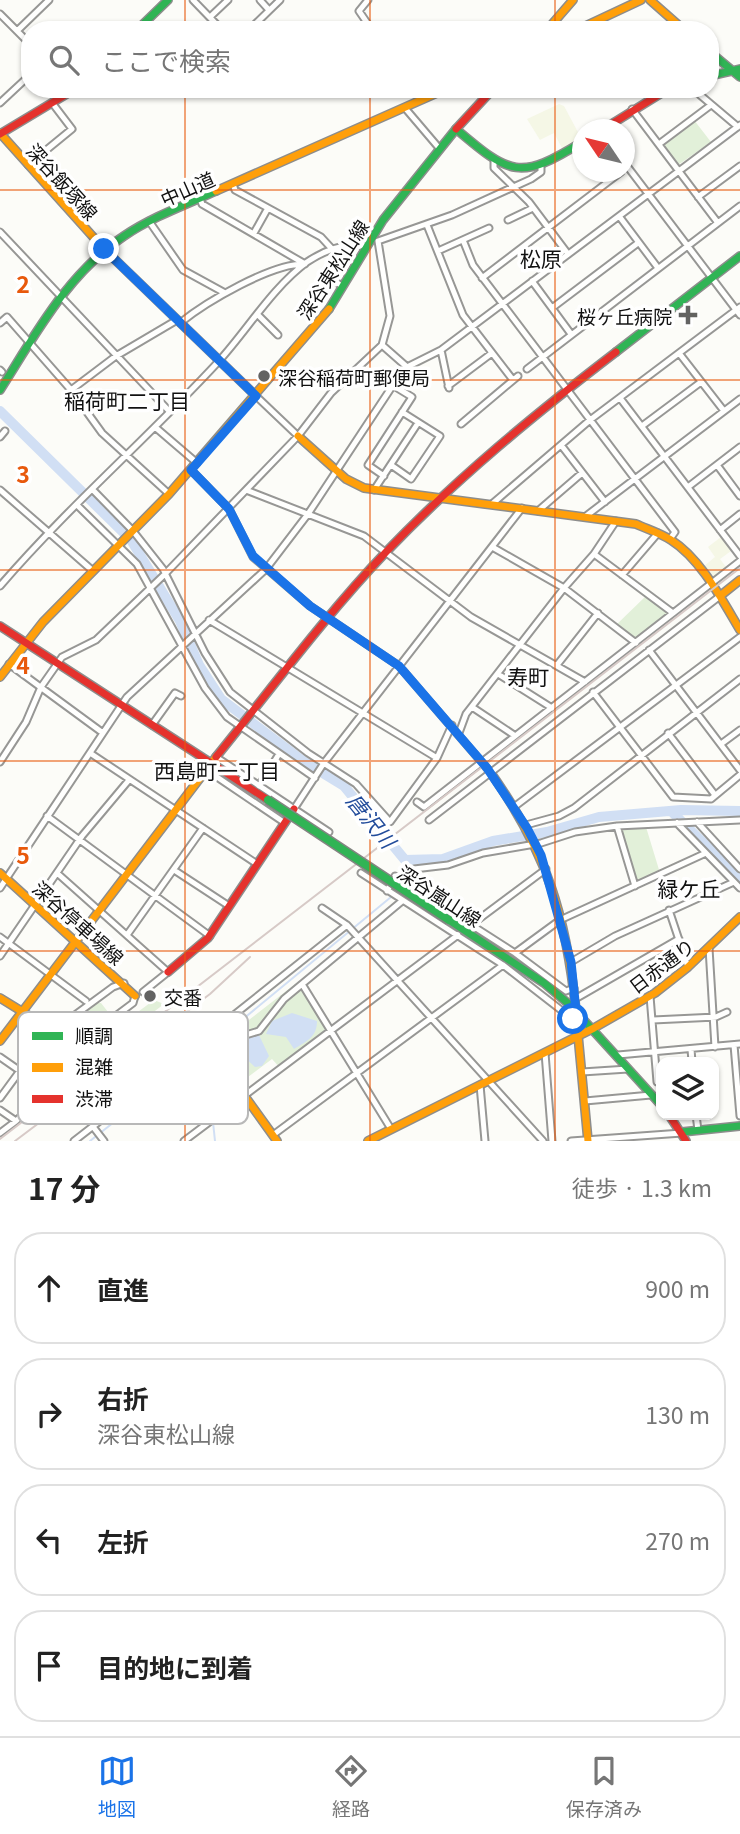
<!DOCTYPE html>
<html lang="ja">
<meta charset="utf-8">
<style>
:root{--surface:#fff;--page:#f6f6f6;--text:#222;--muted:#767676;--line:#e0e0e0;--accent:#1a73e8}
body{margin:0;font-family:Georgia,"Noto Sans JP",serif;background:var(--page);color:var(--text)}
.controls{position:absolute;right:21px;bottom:21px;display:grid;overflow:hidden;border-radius:14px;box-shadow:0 2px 5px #0004}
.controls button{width:63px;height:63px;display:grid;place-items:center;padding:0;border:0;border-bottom:2px solid var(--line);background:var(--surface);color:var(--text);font:35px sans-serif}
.compass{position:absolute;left:572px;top:119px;width:63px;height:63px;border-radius:50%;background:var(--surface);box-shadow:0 2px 5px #0004;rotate:305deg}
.stop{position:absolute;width:21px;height:21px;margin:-16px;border:5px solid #1a73e8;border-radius:50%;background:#fff}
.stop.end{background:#1a73e8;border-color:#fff;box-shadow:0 2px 7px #0008}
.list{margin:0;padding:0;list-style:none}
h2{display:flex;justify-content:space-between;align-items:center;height:91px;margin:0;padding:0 28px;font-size:30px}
h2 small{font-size:23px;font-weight:400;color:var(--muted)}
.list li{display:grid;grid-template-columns:46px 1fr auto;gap:21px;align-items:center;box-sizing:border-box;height:112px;margin:0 14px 14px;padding:0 14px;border:2px solid var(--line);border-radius:28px}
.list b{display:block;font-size:26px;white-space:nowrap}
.list p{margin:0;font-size:23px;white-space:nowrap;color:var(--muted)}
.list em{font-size:23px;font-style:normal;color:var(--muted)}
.icon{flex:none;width:38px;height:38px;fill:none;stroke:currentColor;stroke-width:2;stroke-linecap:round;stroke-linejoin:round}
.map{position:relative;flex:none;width:740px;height:1141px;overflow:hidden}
.search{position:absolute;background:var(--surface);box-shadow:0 2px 5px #0004;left:21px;right:21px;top:21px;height:77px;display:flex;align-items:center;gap:18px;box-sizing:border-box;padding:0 24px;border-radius:28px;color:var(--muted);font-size:26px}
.sheet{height:595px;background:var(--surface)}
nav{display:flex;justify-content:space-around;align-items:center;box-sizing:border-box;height:98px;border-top:2px solid var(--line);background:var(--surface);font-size:19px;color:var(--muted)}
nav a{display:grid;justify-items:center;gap:4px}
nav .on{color:var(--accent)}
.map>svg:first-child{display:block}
.farmland{fill:#f5f7e6}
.green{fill:#e2f0d9}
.water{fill:#d1dff4}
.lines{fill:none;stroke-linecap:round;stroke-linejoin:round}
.stream{stroke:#d1dff4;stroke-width:2}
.river{stroke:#d1dff4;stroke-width:10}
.street-casing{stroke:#979795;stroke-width:9}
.fast-casing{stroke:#8d8d8c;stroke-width:10}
.slow-casing{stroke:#8d8d8c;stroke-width:10}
.jam-casing{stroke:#8d8d8c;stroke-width:10}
.street{stroke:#fffffe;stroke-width:5}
.fast{stroke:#30b455;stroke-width:7}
.slow{stroke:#ff9f0a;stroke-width:7}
.jam{stroke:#e5322d;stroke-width:7}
.rail{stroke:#d7cac7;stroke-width:2}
.fast-bridge-casing{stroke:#848482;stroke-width:11;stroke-linecap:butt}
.fast-bridge{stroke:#30b455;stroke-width:8}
.route{stroke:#1a73e8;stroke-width:9}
.grid{fill:none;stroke:#e8590c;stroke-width:2;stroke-opacity:0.55}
.poi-dot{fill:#636362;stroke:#fff;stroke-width:2.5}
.labels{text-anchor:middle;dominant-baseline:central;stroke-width:7;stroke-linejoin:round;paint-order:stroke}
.street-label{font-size:19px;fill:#111;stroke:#fff}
.poi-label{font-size:19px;fill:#111;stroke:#fff;text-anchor:start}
.neighbourhood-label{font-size:21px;fill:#111;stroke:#fff}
.water-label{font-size:21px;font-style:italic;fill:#224c9b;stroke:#fff}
.key{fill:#fff;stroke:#b8b8b8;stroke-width:2}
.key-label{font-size:19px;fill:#111}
.grid-label{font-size:23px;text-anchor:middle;font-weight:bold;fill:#e8590c;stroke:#fff;stroke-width:7;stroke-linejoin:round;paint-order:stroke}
</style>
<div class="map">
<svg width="740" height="1141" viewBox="0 0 740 1141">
<rect width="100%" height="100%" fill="#fcfcf8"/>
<path class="farmland" d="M559 104 564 106 580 136 563 150 554 133 540 140 527 119Z
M721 537 731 551 720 559 726 567 713 577 703 567 715 557 708 547Z"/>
<path class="green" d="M694 120 711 142 678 165 664 144Z
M647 595 671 614 636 641 615 626Z
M646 827 660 873 636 883 620 829Z
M299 981 332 1031 281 1069 272 1059 236 1086 215 1055 218 1044Z
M154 1000 164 1004 129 1031 123 1023Z
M96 1003H101L112 1017 96 1028 83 1015Z"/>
<path class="water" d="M292 1013 317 1021C317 1037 307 1041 294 1049L286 1037 266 1034 272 1021Z
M258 1033 269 1056 262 1066 255 1067 240 1053 242 1042Z"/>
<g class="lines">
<path class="stream" d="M404 878 405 860
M214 1043 391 897
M209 1061 212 1116
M213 1122 215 1141
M90 1141 161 1085"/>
<path class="river" d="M0 411 131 540 180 621 199 665 221 699 303 761 344 786 405 860 443 859 493 841 547 832 599 817 681 810 740 811
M671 811 740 879"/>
<g class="street-casing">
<path id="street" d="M193 0 222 30
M260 0 269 10
M368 0 359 11 372 30
M0 14 30 44
M210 17 228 0
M249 30 280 0
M17 31 49 0
M416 89 423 99
M693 89 738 127
M0 103 30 75
M405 108 439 148
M632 109 718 223
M659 144 711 105
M494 162V168L529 202 568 254
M624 162 740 315
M28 165 72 129 53 104
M233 184 235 190 321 237 332 249
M698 197 740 166
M200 199 202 204 305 264
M619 216 658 268
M508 220 533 208
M149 221 183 270 225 293
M427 225 463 315 513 380
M0 232 169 411
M254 233 268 208
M463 240 473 265 675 532 670 539
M378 241 452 215 531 179 541 172V167
M438 251 489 228
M323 274 342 286
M482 278 621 172
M532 281 571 334
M552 308 638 243
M257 314 278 335
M0 323 7 317 71 390 102 433 169 494
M180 323C206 302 272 263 305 264
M382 345 407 367
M441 350 449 388
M679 353 724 411
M527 369 740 206
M0 370 2 372
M448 386 492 353
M71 390 116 356 177 320
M256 396 298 436
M620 398 740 556
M461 424 518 376
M642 426 701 382
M155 427 197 463
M0 437 5 431
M561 445 605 502
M391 465 411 479 440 436 402 412
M717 465 740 496
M191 470 229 509 253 557 310 606 399 666 491 773
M384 476 368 465 412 397 394 386
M688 487 740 447
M92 489 133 531 163 569 205 653 230 692 308 753 356 784 390 822 437 758 452 725
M0 490 93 571
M246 490 364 536 471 617 585 682
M374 490 418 423
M492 504 590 420 740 307
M77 505 137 564 205 688 227 717 315 778
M538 511 582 473
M586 516 740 399
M720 530 740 514
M494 548 564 588 636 643
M594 554 673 613
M622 575 658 533
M0 586C68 507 148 438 219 361 248 329 272 288 307 262 325 250 345 242 367 246
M209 620 437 758
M649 650 740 770
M9 664 103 733
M557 665 598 613
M498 674 552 708
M593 692 673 797 711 799 740 775
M472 707 514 735
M152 725 175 693 181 696
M459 733 466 714 564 588 594 554 616 521
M668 733 715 795
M721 744 740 730
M90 753 257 864
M216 757 329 832
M0 762 26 722 41 687 62 657 96 640 164 575 298 436 331 393 382 345 390 316 378 241
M214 775 285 823
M259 786 279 754
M417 802 424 807 740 561
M514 807 740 637
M294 809 324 763 522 508
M47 816 210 936
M429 820 720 596
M697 822 740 869
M677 823 740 888
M526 825 559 816 574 808 740 679
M617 826 635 886
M174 870 229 906
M57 873 168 972 143 992
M361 873 503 965 570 1017H582
M412 887 414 869 448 865 483 853 541 843 575 832 617 826 740 820
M0 888 127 697 266 569 308 514 399 376 407 367 441 350 740 125
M387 891 395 876 515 953 566 991 574 988
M322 908 347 925 543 1141
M669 910 688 967
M471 925 546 869
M127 935 203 828
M0 937 86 1001
M709 948 715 1047
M515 953 560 920 706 853
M0 956 82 836 129 780
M571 962 615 936 734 882
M302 984 391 1129
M650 996 657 1082
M575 999 679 939
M653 1020 716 1017 727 1012
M44 1025 64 1041 77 1045 133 1003 135 996
M44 1025 60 1026 113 987 124 983
M194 1030 200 1033 208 1045 195 1042 169 1062 162 1060V1053Z
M205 1038 347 925
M734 1045 740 1116
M691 1049 692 1062
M545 1053 552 1141
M215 1055 239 1037 259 1031 284 999 402 901
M618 1055 740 1044
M0 1057 49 1091
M582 1072 628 1069
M160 1077 163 1076 159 1080 168 1091
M480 1085 485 1141
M0 1098 44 1038
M585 1101 651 1095
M0 1110 16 1121 54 1085 76 1058
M696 1115 698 1130
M94 1128 104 1141
M0 1133 16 1121
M273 1135 503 965
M74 1141 163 1072 169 1062
M184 1141 458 935
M571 1141 682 1133"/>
</g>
<g class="fast-casing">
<path id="fast" d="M137 30 168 0
M710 52 740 77
M710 76 740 69
M329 309 383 220 456 129C510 175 520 181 582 142
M616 352 740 256
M0 390C35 335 68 273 124 236 152 217 185 205 216 191
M449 920 544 983 570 1005 661 1105
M682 1132 740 1126"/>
</g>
<g class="slow-casing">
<path id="slow" d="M650 0 684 30
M547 30 573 0
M577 30 641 0
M0 133 104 249 256 396
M216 191 446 89
M298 436 346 479 364 488 636 524C647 529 660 533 671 540 701 559 722 600 740 630
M720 596 740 580
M0 677 43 622 169 494 329 309
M491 773C547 853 566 915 576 1011
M0 873 135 996
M0 998 44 1025
M578 1035 588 1141
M0 1041 216 757
M208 1045 277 1141
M368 1141 594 1028 655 993 688 967 740 917"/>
</g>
<g class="jam-casing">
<path id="jam" d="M456 129 493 89
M602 130 668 89
M0 134 75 89
M0 626 268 800
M216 757C272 688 325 616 386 552 457 478 535 414 616 352
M168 972 208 938 294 809
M669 1115 686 1141"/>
</g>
<use href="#street" class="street"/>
<use href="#fast" class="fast"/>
<use href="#slow" class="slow"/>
<use href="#jam" class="jam"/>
<path class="rail" d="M0 1139 740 568
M15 1141 210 994 250 957"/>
<g class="fast-bridge-casing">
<path id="fast-bridge" d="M268 800 449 920"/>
</g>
<use href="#fast-bridge" class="fast-bridge"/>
</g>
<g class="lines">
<path class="route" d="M104 249 256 396 191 470 229 509 253 556 310 606 399 666 487 768 527 828 541 855 571 962 576 1011 582 1017 573 1019"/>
</g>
<path class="grid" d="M185 0V30M370 0V30M555 0V30M185 89V1141M370 89V1141M555 89V1141M0 190H740M0 380H740M0 570H740M0 761H740M0 951H740"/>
<g class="poi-dot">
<path d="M684.5 304.5h7v7h7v7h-7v7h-7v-7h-7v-7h7z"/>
<circle cx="264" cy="376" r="7"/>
<circle cx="150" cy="996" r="7"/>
</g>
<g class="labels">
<g class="street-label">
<text transform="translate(63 181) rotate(48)">深谷飯塚線</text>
<text transform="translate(187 188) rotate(-24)">中山道</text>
<text transform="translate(332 269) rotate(-57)">深谷東松山線</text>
<text transform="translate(440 895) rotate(33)">深谷嵐山線</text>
<text transform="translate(79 922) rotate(42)">深谷停車場線</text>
<text transform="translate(661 965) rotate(-37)">日赤通り</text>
</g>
<g class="poi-label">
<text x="672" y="315" text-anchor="end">桜ヶ丘病院</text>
<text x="278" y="376">深谷稲荷町郵便局</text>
<text x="164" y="996">交番</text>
</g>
<g class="neighbourhood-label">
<text x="541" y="258">松原</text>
<text x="127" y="400">稲荷町二丁目</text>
<text x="528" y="676">寿町</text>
<text x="217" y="770">西島町一丁目</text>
<text x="689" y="888">緑ケ丘</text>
</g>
<g class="water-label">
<text transform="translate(372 820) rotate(51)">唐沢川</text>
</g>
</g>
<rect x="18" y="1012" width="230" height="112" rx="10" class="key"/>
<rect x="32" y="1032" width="31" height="8" fill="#30b455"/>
<rect x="32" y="1063" width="31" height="9" fill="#ff9f0a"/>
<rect x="32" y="1095" width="31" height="8" fill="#e5322d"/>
<g class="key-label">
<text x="75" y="1043">順調</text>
<text x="75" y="1074">混雑</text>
<text x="75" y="1106">渋滞</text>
</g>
<g class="grid-label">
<text x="23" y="293">2</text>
<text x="23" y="483">3</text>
<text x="23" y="674">4</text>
<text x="23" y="864">5</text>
</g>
</svg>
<div class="controls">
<button><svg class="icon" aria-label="layers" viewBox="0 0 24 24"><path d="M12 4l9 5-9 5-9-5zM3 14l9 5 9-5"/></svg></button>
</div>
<svg class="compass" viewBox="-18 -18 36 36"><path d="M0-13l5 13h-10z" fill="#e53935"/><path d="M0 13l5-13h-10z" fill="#767676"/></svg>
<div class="stop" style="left:573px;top:1019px"></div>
<div class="stop end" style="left:104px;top:249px"></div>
<div class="search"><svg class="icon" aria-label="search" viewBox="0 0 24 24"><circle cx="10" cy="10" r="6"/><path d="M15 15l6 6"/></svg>ここで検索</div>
</div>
<section class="sheet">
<h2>17 分<small>徒歩 · 1.3 km</small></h2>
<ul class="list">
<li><svg class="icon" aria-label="ahead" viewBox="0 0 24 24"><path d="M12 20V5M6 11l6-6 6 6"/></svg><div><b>直進</b></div><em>900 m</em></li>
<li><svg class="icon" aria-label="right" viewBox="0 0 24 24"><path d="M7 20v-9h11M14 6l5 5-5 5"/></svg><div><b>右折</b><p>深谷東松山線</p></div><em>130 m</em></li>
<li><svg class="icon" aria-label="left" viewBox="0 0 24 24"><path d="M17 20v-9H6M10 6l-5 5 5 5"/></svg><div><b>左折</b></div><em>270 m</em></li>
<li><svg class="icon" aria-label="arrive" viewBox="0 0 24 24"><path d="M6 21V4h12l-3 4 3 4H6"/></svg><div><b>目的地に到着</b></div></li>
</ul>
</section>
<nav>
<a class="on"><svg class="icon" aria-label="map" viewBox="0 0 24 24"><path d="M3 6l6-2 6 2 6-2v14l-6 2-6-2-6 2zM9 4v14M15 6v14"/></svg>地図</a>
<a><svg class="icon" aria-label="directions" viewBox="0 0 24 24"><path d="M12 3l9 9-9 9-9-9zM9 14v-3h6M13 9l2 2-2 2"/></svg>経路</a>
<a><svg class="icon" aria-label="saved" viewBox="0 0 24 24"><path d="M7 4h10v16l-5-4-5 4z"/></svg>保存済み</a>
</nav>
